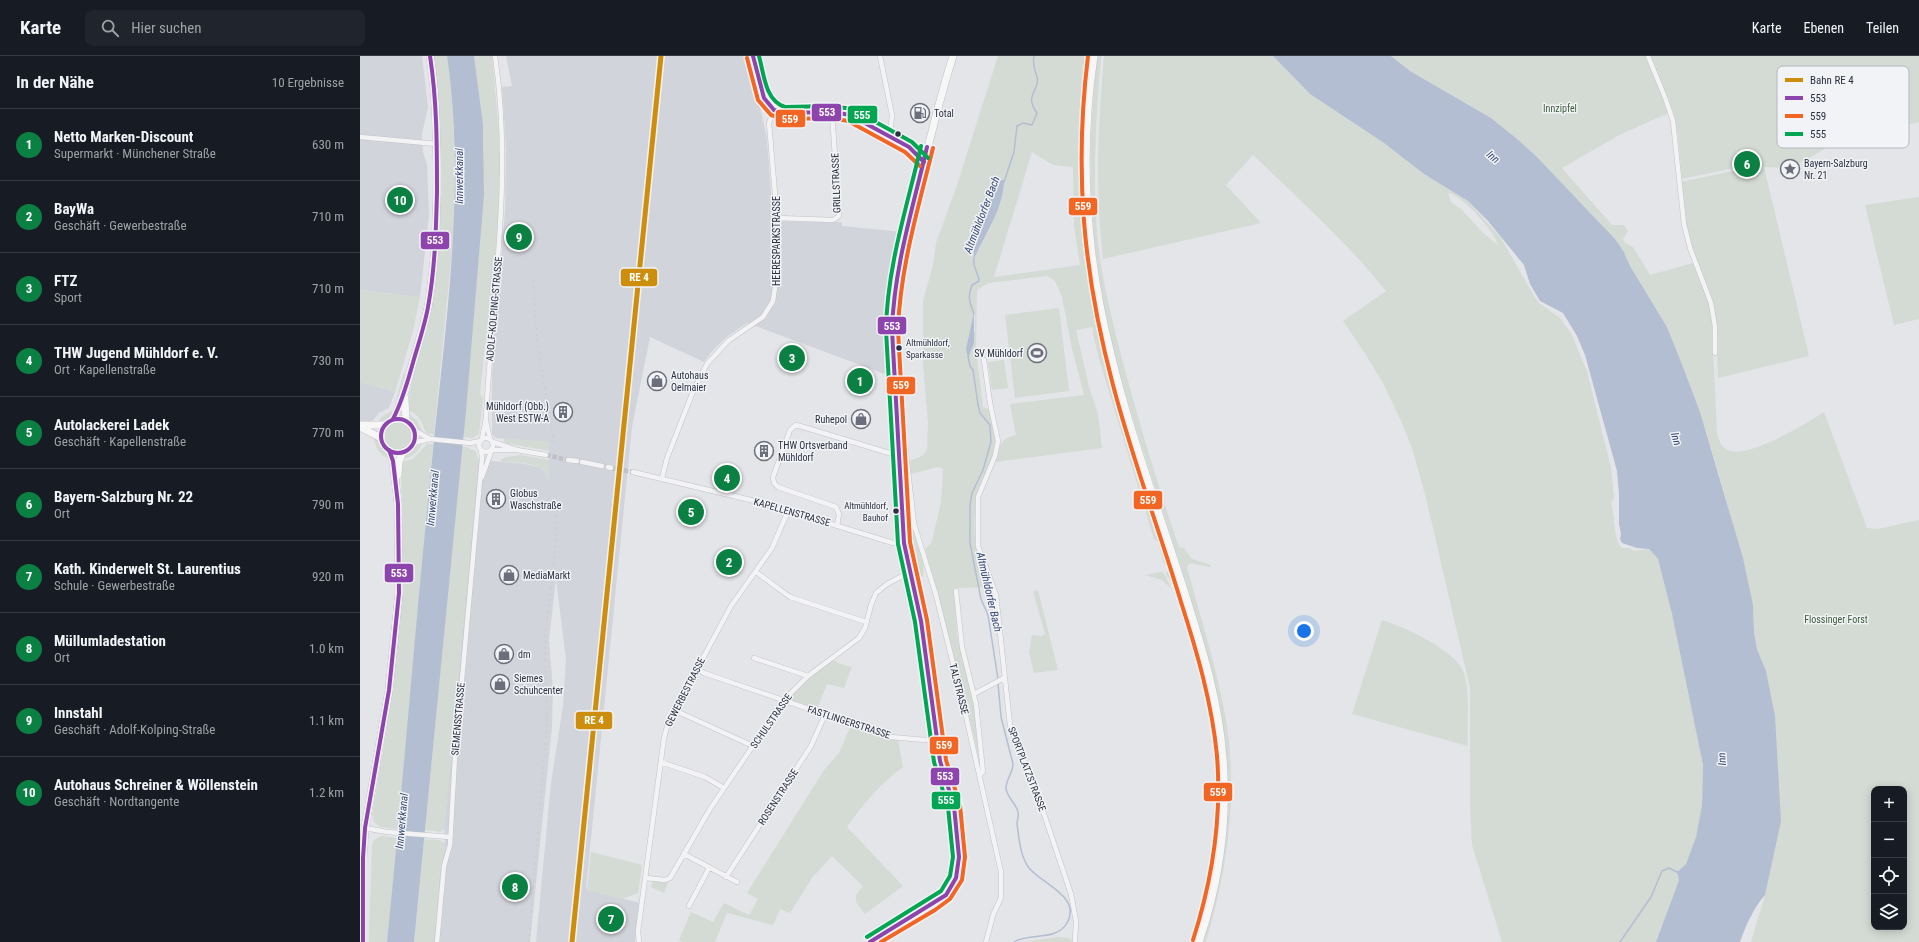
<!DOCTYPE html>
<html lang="de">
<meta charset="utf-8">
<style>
:root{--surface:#171b24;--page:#20242c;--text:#f1f3f6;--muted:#9ea1a6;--line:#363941;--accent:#0b8043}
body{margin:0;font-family:"Roboto Condensed",sans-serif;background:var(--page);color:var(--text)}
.controls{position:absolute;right:12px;bottom:12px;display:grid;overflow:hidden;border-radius:8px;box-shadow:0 2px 10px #0003}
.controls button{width:36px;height:36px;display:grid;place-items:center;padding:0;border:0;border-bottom:1px solid var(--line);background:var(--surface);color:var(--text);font:20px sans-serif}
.you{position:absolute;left:944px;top:575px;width:14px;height:14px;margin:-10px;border:3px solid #fff;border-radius:50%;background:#1a73e8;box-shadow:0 0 0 6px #1a73e833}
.badge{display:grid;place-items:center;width:26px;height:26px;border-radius:50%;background:var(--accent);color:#fff;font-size:13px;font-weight:700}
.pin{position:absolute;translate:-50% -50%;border:2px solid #fff;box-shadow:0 1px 4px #0006}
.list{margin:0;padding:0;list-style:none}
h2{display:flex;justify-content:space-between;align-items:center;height:52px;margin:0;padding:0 16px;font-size:17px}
h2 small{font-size:13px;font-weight:400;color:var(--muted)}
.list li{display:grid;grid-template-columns:26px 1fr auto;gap:12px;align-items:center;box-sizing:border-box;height:72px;padding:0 16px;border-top:1px solid var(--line)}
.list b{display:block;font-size:15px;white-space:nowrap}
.list p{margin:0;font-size:13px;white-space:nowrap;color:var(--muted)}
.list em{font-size:13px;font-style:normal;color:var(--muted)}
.icon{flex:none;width:22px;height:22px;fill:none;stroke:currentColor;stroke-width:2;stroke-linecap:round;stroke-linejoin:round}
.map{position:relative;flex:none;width:1559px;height:886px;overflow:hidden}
header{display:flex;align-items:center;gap:24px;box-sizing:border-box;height:56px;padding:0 20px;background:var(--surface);border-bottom:1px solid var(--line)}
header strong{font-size:19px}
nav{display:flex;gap:22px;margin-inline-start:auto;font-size:14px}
.search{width:280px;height:36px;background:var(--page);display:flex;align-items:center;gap:10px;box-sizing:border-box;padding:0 14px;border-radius:8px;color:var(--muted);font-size:15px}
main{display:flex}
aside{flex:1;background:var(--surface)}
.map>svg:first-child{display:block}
.built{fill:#d2d4db}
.green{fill:#d3dbd4;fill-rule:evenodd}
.water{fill:#b4bed2}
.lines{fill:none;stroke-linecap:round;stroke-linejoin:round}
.stream{stroke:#b4bed2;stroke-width:1.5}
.street-tunnel{stroke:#bfc1c7;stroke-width:4.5;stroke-dasharray:4.5 2;stroke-linecap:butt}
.street-casing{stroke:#c2c3c6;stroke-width:5.5}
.secondary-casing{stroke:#c2c3c6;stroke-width:8}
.street{stroke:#f3f3f5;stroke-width:4.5}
.secondary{stroke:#f7f7f7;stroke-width:7}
.rail{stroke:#cdcdd0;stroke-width:1.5;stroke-dasharray:2 4;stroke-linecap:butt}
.bus-1-casing{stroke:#f2f3f7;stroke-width:7}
.bus-2-casing{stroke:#f2f3f7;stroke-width:7}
.bus-3-casing{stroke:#f2f3f7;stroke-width:7}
.bus-1{stroke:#8e44ad;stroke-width:4}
.bus-2{stroke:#f26522;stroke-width:4}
.bus-3{stroke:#00a651;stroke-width:4}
.rail-1-casing{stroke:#f2f3f7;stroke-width:8}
.rail-1{stroke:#ce8e0d;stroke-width:5}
.bus-dot{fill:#2b3041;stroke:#f2f3f7;stroke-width:1.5}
.labels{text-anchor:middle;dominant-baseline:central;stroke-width:3;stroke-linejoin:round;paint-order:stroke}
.bus-label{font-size:9px;fill:#2b3041;stroke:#f2f3f7;text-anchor:start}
.park-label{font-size:10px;fill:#3b5c39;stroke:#f2f3f7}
.poi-label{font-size:10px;fill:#2b3041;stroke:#f2f3f7;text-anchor:start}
.street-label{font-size:10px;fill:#2b3041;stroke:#f2f3f7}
.water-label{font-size:11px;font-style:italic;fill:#374973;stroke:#f2f3f7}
.key{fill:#f2f3f7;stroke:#b6b8c0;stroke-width:1}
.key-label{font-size:11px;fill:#2b3041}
.line-badge{stroke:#f2f3f7;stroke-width:1.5}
.badge-label{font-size:11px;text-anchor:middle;font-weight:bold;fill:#fff}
</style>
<header>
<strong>Karte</strong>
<div class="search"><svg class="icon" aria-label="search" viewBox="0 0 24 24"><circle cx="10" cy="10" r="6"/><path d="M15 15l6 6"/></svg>Hier suchen</div>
<nav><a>Karte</a><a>Ebenen</a><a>Teilen</a></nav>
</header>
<main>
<aside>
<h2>In der Nähe<small>10 Ergebnisse</small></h2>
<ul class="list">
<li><span class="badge">1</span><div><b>Netto Marken-Discount</b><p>Supermarkt · Münchener Straße</p></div><em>630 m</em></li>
<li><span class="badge">2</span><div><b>BayWa</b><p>Geschäft · Gewerbestraße</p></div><em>710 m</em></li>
<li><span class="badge">3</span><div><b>FTZ</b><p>Sport</p></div><em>710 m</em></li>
<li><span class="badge">4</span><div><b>THW Jugend Mühldorf e. V.</b><p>Ort · Kapellenstraße</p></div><em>730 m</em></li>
<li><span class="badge">5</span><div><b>Autolackerei Ladek</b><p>Geschäft · Kapellenstraße</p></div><em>770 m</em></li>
<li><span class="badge">6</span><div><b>Bayern-Salzburg Nr. 22</b><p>Ort</p></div><em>790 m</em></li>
<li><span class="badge">7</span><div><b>Kath. Kinderwelt St. Laurentius</b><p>Schule · Gewerbestraße</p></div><em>920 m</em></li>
<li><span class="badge">8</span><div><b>Müllumladestation</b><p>Ort</p></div><em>1.0 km</em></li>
<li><span class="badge">9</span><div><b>Innstahl</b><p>Geschäft · Adolf-Kolping-Straße</p></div><em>1.1 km</em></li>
<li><span class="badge">10</span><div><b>Autohaus Schreiner &amp; Wöllenstein</b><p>Geschäft · Nordtangente</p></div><em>1.2 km</em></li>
</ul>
</aside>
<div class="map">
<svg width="1559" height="886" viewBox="0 0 1559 886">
<rect width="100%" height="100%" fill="#e4e5e8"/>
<path class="built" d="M0 0H62L68 51 62 78 63 96 67 108 69 159 60 241 0 234Z
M146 0H389L407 83 413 165 482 166V170L543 176 528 248 527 276 530 320 387 267 368 280 354 293 344 306 290 281 272 371 226 833 280 847 275 886H176L191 727 203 650 206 603 196 523 189 584 193 633 192 671 170 886H73L80 813 85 790 84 773 118 403 141 406 160 407 179 411 185 416 189 425V386L136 382 132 378V319L145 155 146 93 142 31 152 30Z
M0 326 35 336 29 352 19 357 11 367 0 366Z"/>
<path class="green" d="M73 0H87C95 54 95 108 95 163L74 379 66 377C62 367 59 357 47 354 51 319 64 285 70 250 84 167 82 83 73 0Z
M114 0H132L140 88V147L127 285 125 288 120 338 123 342 119 378 113 382 103 381 120 184 124 97 123 68Z
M638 0H730C719 77 719 155 733 232 749 327 781 418 812 509L806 510 804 508 798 486 794 483 739 303 733 278V271L716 274 729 331 738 358 742 392 635 406C641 390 638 383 656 379L650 348 724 339 712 293 702 241 695 225 687 220 628 227 617 234 616 294 623 351 630 354 636 382V391C623 425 608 456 617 493 620 506 627 519 632 531L594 532 597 579 615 653 621 712 608 655 610 654 609 647H606L565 493 572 486 573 481 581 446 583 413 578 411 551 418 550 405 562 400 567 394 568 367 563 308V245L573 209 576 187 596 132ZM672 96 693 109 713 111 714 170 720 209 634 221ZM644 132 630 173 614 202V194L633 135ZM615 257V275L607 287Z
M737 0H741C736 63 732 124 738 187 743 231 755 275 766 318 782 376 799 434 819 491L824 492 832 503 851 509 850 511 830 507 827 511C840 560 856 609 865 658 879 736 868 812 846 886H842C865 824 872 754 865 688 861 644 848 602 836 560 811 475 780 393 757 307 729 204 725 106 737 0Z
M744 0H913L950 38 1024 87 1064 118 1108 145 1141 182 1174 240 1179 247 1200 262 1211 277 1227 315 1251 412 1254 442 1251 447C1256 461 1252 481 1262 492H1270L1273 495 1289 493 1298 503 1312 558 1343 709 1342 749 1336 781 1326 808 1317 816 1319 824 1296 886H1142L1112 789 1110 753V632L1066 442 1052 392 1041 365 1024 329 1006 299 983 265 1026 235C986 185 939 143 893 99L866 129 901 167 743 203C735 134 738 69 744 0ZM1088 137C1101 138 1135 176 1138 189L1123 177 1101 153 1091 146Z
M1031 0H1286L1309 57 1261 78 1202 112 1252 169H1264L1268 175 1263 183 1265 187 1273 191 1290 219 1333 207 1351 251 1357 377C1359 384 1361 391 1368 394 1387 404 1447 367 1464 356L1507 472 1518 473 1559 464V886H1391L1405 839 1406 615 1397 593 1394 576 1393 549 1364 435 1340 356 1307 271 1270 210 1264 196 1241 168 1177 101 1156 82 1131 62 1050 15ZM1514 733H1544V871H1514Z
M1289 0H1559V66L1503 80 1499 73 1433 111 1426 112 1404 111 1449 300 1358 322 1356 270 1327 177 1321 126 1387 112 1384 110 1322 123 1318 80 1313 56Z
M1559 141V263L1534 269 1505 149Z
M0 234 60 241 53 275 35 336 0 326Z
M699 252 709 335 655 342 645 259Z
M644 304 648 332 632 334 628 306Z
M44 316 45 318 47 316 38 352 34 351Z
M34 354C32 363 24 366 16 368L21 361Z
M49 358 57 364 63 377C55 373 49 366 49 358Z
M25 380a13 13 0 1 1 26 0a13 13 0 1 1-26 0Z
M13 379C18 383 29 397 31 403 20 401 14 390 13 379Z
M143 382 189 386V395L145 387Z
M62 388C58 397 51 402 42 403L54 391Z
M67 388H73L39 773 20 771 14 766 12 759 31 646 40 564 43 522 41 406 53 403Z
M102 391H106L115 395 118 403 84 773 81 776 65 774Z
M161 399 189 404V427C187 423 187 418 184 415 177 407 152 405 141 406V404L145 401Z
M549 448 556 485 564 505 563 521 553 515 548 481 547 449Z
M809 514H813L815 518C830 563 845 608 854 655 867 733 860 812 835 886H832C840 859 848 831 852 803 864 732 854 662 835 593 828 568 823 541 807 520L806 517Z
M801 516 804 517 811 532 802 524 785 519Z
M678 534 698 614 674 617 669 596 672 579 681 580 685 578 673 535Z
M1022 564C1043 570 1089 592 1101 611 1112 629 1106 669 1108 690L992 658Z
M473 603 478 607 492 611 484 632 467 628 457 653 431 645 429 641 448 622Z
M491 669 538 684 543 711C520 728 503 748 487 771L543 830 505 858 496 846V839L503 830 472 800 452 822 430 857 420 853 413 869 367 857 355 886H322L319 884 331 856 353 866 364 847 389 859 398 843 387 837 464 714 479 697Z
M21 780 38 782 27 886H9L12 789 14 784Z
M64 783 79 784 85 787V790L80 813 73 886H54Z
M231 796 282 809 278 837 262 843 227 834Z
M293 824 308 826 304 837 291 831Z
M697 881 709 882 713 886H664Z"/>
<path class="water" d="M87 0H114L123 68 124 139 106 355 54 886H27C43 729 55 571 71 414 84 277 107 137 87 0Z
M913 0H1031L1050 15 1131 62 1156 82 1177 101 1255 183 1264 196 1270 210 1307 271 1323 311 1340 356 1383 502 1393 549 1394 576 1397 593 1406 615 1415 660 1421 765 1405 839C1393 853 1386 869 1380 886H1296L1319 824 1317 816 1326 808 1336 781 1342 749 1343 709 1312 558 1298 503 1289 493 1277 492 1262 487 1260 483 1261 478 1259 468V438L1257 415 1225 299 1217 280 1203 257 1180 245 1170 228 1164 209 1128 165 1108 145 1064 118 1024 87 950 38Z
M640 124H644C644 151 625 179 614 203V194L636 126Z
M614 256V287L608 302 606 293Z"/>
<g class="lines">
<path class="stream" d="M644 126 654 96 657 70 663 67 672 69 677 57C663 38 681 35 677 21 675 14 672 9 674 0
M614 258C610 247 607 241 612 229L619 225C619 217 612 212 614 202
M608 300 610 310 613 314 618 349 620 357 630 369 631 386 623 414 612 437 610 449V487L621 543 628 559 638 623
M638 627 641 661 653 708C653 717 646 723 646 732 647 742 656 747 658 756 659 760 657 764 657 768 659 782 660 800 669 812 682 828 722 841 707 867 696 886 669 876 654 886
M1260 886 1291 841 1302 815 1309 812 1317 816"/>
<path class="street-tunnel" d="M186 399 208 404
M251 412 273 416"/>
<g class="street-casing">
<path id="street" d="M520 0 532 59 530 80
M1288 0 1306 44 1313 65 1324 168 1330 192 1351 247 1355 271V297
M0 81 77 88
M417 162 473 164 479 160 472 56
M624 304 630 347 638 385 635 400 618 441V490L636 539 650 669 683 755 711 838 716 865 715 886
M126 365 130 383
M54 374 70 383 110 387 121 385
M119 389a7 7 0 1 1 14 0a7 7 0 1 1-14 0Z
M122 383 126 362C132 241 153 121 135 0
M538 383 544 385 545 388 554 468 576 539 606 660 641 816V842L633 859 626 886
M133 386 157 394 186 399
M53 387 70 383
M132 394H153
M208 404 217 405
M222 406 242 410
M248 411 251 412
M273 416 403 447 533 487H544
M122 421 131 396
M302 422 307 402 334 333 347 308 368 285 403 261 413 245 417 218V162L409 67 414 54
M477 470 479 458 476 451 418 431 414 427 413 421 430 374 436 369 440 370 539 400
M396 516 430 541 506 566
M596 535 602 591 616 648 623 716 620 719
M394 602 448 620
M337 612 344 617 531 681 577 685
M614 638 644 622
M314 654 393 690
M301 706 345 721 364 732
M5 772 27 776 90 781
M324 798 377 826
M366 821 451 690 465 659
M286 822 305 824 310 822 350 753 424 644 448 620 499 582 505 572 511 549 516 537 527 528 550 516
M329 850 349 812
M77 886 84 810 90 789 95 701 122 402 121 394
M279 886 278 875 304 682 308 667 371 550 412 492 428 455"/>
</g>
<g class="secondary-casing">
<path id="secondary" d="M393 0 404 42 414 54 424 57 472 56 490 59 549 91 564 106
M734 0C719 100 726 200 751 298 770 378 799 455 824 534 841 588 859 644 863 702 868 764 859 828 839 886
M549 91H567
M45 342 46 365
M21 380a17 17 0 1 1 34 0a17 17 0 1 1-34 0Z
M33 363C44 345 47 326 53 306 58 288 64 269 68 251 76 204 77 156 77 109 76 72 76 36 70 0
M0 369H24
M0 371 21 382
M38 419 39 405 43 396
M3 886V802L5 772 29 634 39 537 38 448 33 405 29 394
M510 886 534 870 572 849 586 839 596 822 599 801 594 750 580 705 561 565 544 487 532 264C533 226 544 190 553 153 565 102 577 51 593 0"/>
</g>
<use href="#street" class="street"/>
<use href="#secondary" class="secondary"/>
<path class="rail" d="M173 224 177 285 194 386
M169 886 187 666 185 579 193 518 197 452
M209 886 252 448"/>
<g class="bus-1-casing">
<path id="bus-1" d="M393 0 404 42 414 54 424 57 472 56 490 59 549 91 564 106
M21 380a17 17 0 1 1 34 0a17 17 0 1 1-34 0Z
M33 363C43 344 48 324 54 303 59 286 65 268 68 251 75 213 76 174 77 136 77 91 77 45 70 0
M3 886V802L5 772 29 634 39 537 38 448 33 405 29 394
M510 886 586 839 596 822 599 801 594 750 580 705 561 565 544 487 532 274C534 211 553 152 567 91"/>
</g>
<g class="bus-2-casing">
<path id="bus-2" d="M728 0C714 115 723 216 753 329 772 402 799 473 821 546 837 596 852 647 857 700 862 763 852 825 833 884
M387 2 398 44 411 59 424 63 472 62 488 65 545 96 560 110
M521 886 575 854 590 843 602 824 605 801 600 749 586 704 567 564 550 486 538 274C540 212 558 153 573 92"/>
</g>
<g class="bus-3-casing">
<path id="bus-3" d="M399 0C404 18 405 45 425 51L472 50 492 53 552 86 568 102
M507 881 581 835 590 820 593 801 588 751 574 706 555 566 538 488 526 274C527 211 547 151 561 90"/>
</g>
<use href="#bus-1" class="bus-1"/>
<use href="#bus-2" class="bus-2"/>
<use href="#bus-3" class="bus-3"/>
<g class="rail-1-casing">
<path id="rail-1" d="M212 886 301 0"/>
</g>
<use href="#rail-1" class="rail-1"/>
</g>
<defs>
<g id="fuel-ring" transform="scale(1)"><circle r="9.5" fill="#f2f3f7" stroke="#6c6f7b" stroke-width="1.5"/><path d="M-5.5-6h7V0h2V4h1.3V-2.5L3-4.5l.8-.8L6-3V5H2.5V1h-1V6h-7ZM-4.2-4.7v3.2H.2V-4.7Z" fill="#6c6f7b"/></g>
<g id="sight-ring" transform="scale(1)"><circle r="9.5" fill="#f2f3f7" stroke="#6c6f7b" stroke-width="1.5"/><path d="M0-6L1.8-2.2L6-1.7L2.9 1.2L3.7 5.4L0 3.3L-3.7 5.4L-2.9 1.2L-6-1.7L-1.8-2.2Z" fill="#6c6f7b"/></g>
<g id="stadium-ring" transform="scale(1)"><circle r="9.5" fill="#f2f3f7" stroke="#6c6f7b" stroke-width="1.5"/><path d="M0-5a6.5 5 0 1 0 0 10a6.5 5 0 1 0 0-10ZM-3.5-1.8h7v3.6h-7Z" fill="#6c6f7b"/></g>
<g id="shop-ring" transform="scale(1)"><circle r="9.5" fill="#f2f3f7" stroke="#6c6f7b" stroke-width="1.5"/><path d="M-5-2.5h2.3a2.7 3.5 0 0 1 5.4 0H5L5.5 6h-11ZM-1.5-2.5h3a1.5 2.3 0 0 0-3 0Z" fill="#6c6f7b"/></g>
<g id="building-ring" transform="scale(1)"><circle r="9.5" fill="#f2f3f7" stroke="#6c6f7b" stroke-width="1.5"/><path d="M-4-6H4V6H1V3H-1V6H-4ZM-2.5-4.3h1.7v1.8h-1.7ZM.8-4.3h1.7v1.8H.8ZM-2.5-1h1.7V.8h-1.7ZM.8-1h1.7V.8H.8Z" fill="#6c6f7b"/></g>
</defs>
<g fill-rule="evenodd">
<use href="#fuel-ring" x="560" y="57"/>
<use href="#sight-ring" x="1430" y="113"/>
<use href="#stadium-ring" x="677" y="297"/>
<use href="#shop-ring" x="297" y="325"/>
<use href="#building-ring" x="203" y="356"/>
<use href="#shop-ring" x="501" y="363"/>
<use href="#building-ring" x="404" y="395"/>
<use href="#building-ring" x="136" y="443"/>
<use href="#shop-ring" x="149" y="519"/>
<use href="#shop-ring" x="144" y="598"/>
<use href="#shop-ring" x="140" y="628"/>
</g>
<g class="bus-dot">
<circle cx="538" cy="78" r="3.5"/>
<circle cx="539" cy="292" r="3.5"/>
<circle cx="536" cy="455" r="3.5"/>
</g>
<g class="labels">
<g class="bus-label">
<text x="546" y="287">Altmühldorf,<tspan x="546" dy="12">Sparkasse</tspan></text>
<text x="528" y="450" text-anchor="end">Altmühldorf,<tspan x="528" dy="12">Bauhof</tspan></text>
</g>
<g class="park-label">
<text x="1200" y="52">Innzipfel</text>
<text x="1476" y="563">Flossinger Forst</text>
</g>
<g class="poi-label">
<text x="574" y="57">Total</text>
<text x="1444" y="107">Bayern-Salzburg<tspan x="1444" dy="12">Nr. 21</tspan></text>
<text x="663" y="297" text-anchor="end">SV Mühldorf</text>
<text x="311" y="319">Autohaus<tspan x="311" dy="12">Oelmaier</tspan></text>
<text x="189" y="350" text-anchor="end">Mühldorf (Obb.)<tspan x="189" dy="12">West ESTW-A</tspan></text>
<text x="487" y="363" text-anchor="end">Ruhepol</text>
<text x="418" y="389">THW Ortsverband<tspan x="418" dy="12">Mühldorf</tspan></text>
<text x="150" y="437">Globus<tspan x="150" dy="12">Waschstraße</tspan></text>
<text x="163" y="519">MediaMarkt</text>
<text x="158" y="598">dm</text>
<text x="154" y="622">Siemes<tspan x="154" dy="12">Schuhcenter</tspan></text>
</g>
<g class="street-label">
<text transform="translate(476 127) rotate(-92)">GRILLSTRASSE</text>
<text transform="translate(416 185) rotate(-90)">HEERESPARKSTRASSE</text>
<text transform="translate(134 253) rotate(-85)">ADOLF-KOLPING-STRASSE</text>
<text transform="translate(432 456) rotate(16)">KAPELLENSTRASSE</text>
<text transform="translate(599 633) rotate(76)">TALSTRASSE</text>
<text transform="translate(325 636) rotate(-63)">GEWERBESTRASSE</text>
<text transform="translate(98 663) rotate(-85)">SIEMENSSTRASSE</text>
<text transform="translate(411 665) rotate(-55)">SCHULSTRASSE</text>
<text transform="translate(489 666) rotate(18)">FASTLINGERSTRASSE</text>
<text transform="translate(667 713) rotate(69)">SPORTPLATZSTRASSE</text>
<text transform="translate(418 741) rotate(-57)">ROSENSTRASSE</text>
</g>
<g class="water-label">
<text transform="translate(1133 101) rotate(41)">Inn</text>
<text transform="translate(99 120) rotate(-90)">Innwerkkanal</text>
<text transform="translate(622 159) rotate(-69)">Altmühldorfer Bach</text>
<text transform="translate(1316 383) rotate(73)">Inn</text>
<text transform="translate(73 442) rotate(-85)">Innwerkkanal</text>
<text transform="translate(629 536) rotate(77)">Altmühldorfer Bach</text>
<text transform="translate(1362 703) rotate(-94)">Inn</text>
<text transform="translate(42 765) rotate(-85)">Innwerkkanal</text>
</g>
</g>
<rect x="1417" y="10" width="132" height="82" rx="6" class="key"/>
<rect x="1425" y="22" width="18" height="4" fill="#ce8e0d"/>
<rect x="1425" y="40" width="18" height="4" fill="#8e44ad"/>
<rect x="1425" y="58" width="18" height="4" fill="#f26522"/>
<rect x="1425" y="76" width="18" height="4" fill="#00a651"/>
<g class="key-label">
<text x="1450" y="28">Bahn RE 4</text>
<text x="1450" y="46">553</text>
<text x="1450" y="64">559</text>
<text x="1450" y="82">555</text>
</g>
<g class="line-badge">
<rect x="451" y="47" width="31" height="19" rx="4" fill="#8e44ad"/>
<rect x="487" y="49" width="31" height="19" rx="4" fill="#00a651"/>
<rect x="415" y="53" width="31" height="19" rx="4" fill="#f26522"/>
<rect x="708" y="141" width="30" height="19" rx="4" fill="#f26522"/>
<rect x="60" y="175" width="30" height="19" rx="4" fill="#8e44ad"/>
<rect x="260" y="212" width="38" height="19" rx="4" fill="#ce8e0d"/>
<rect x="517" y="260" width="30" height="19" rx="4" fill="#8e44ad"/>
<rect x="526" y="320" width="30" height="19" rx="4" fill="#f26522"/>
<rect x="773" y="434" width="30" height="20" rx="4" fill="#f26522"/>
<rect x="24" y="507" width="30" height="20" rx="4" fill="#8e44ad"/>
<rect x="215" y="655" width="38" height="19" rx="4" fill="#ce8e0d"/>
<rect x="569" y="680" width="30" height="19" rx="4" fill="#f26522"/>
<rect x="570" y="711" width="30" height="19" rx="4" fill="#8e44ad"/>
<rect x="843" y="726" width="30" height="20" rx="4" fill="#f26522"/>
<rect x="571" y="735" width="30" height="19" rx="4" fill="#00a651"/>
</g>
<g class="badge-label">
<text x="467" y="60">553</text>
<text x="502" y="63">555</text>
<text x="430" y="67">559</text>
<text x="723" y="154">559</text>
<text x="75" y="188">553</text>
<text x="279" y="225">RE 4</text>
<text x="532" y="274">553</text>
<text x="541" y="333">559</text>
<text x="788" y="448">559</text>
<text x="39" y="521">553</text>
<text x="234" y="668">RE 4</text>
<text x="584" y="693">559</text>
<text x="585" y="724">553</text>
<text x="858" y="740">559</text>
<text x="586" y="748">555</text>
</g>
</svg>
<div class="controls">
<button>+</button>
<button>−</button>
<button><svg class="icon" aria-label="locate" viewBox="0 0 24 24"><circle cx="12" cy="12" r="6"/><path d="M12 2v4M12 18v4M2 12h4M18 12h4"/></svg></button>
<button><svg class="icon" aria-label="layers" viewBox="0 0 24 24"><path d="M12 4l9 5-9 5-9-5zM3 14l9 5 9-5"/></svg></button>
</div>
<div class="you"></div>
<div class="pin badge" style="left:500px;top:325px">1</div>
<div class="pin badge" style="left:369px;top:506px">2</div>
<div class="pin badge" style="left:432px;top:302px">3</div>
<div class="pin badge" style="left:367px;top:422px">4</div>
<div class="pin badge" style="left:331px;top:456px">5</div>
<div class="pin badge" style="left:1387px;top:108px">6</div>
<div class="pin badge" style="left:251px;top:863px">7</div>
<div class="pin badge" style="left:155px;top:831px">8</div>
<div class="pin badge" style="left:159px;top:181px">9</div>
<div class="pin badge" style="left:40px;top:144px">10</div>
</div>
</main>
